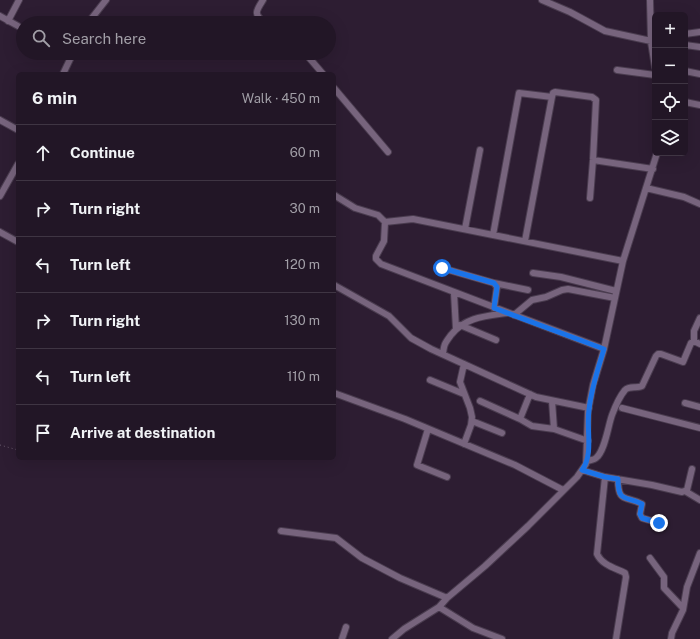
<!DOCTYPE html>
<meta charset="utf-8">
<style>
:root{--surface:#221626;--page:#2e2332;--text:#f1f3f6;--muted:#a29fa7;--line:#3f3543}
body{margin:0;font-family:"Public Sans",sans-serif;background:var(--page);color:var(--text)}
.controls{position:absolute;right:12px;top:12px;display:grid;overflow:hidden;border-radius:6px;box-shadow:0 4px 16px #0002}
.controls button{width:36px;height:36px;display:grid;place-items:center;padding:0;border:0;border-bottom:1px solid var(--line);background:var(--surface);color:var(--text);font:20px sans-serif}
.stop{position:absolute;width:12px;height:12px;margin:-9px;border:3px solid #1a73e8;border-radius:50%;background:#fff}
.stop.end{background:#1a73e8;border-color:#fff;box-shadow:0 1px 4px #0008}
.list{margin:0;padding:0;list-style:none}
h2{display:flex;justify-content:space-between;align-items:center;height:52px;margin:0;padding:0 16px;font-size:17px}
h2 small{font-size:13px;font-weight:400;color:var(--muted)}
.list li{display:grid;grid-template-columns:26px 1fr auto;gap:12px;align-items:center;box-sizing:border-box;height:56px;padding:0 16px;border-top:1px solid var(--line)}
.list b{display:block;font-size:15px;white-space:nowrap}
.list em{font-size:13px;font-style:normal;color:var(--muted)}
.icon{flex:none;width:22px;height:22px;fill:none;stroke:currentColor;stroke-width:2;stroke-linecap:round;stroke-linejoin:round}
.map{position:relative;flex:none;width:700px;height:639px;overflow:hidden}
.search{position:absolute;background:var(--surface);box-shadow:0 4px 16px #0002;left:16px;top:16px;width:320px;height:44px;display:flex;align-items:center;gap:10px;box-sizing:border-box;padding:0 14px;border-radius:22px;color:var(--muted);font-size:15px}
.panel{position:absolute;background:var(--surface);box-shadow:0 4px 16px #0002;left:16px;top:72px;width:320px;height:388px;border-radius:6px}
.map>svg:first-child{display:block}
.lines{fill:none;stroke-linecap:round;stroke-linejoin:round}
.street-casing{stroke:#4a3c4f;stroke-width:8}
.path{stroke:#6a5b6e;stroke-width:1;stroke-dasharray:1 3;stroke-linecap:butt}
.street{stroke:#77647d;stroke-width:6}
.route{stroke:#1a73e8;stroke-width:5}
</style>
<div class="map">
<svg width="700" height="639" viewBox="0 0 700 639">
<rect width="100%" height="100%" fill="#2d1d32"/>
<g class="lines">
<g class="street-casing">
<path id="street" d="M263 0C256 11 253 14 265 23
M542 0 570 12 605 31 651 41
M650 0 651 42 655 67
M0 16 18 26
M8 21 19 0
M88 23 106 0
M685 34 700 32
M685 45 700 47
M305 53 323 74
M617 70 655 75
M685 71 700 74
M63 74 73 53
M334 88 388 152
M685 102 700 105
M0 120 18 130
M593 160 653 169
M646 188 684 197 700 204
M334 195 355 208 378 215 385 222 384 241 376 256V259L381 264 604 349
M0 196 18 164
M385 222 413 219 623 261
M465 229 480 150
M0 232 18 242
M493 235 519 93 552 97
M525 241 552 97 553 93 555 92 592 97 596 100 593 160 590 198
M442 268 494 283 497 287 494 308
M533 273 561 277 616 291
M494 283 528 290
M334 285 389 316 411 338 431 349 536 397 589 408
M454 293 456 329
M514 315 532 300 546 297 562 290 568 289 615 298
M460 325 496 340
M694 341V331L700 318
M443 354C444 344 445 343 451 335 465 317 486 316 507 313
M430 380 464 394
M334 393 405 419 515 465 563 490
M480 401 520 419 532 426 554 429 588 441
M552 401 554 429
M685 403 700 407
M622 408 700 428
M520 419 530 394
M472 421 502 433
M428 429 417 465 447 477
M464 444 471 425 472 417 470 408 460 382 464 364
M587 461C590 460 594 460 596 458 605 451 608 426 612 415 615 407 620 396 625 390 630 385 637 389 642 386L656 356 658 354H661L683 362 691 343 694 341 700 344
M582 470 605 477 652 485 682 492 687 490 692 469
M605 477 597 554C602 565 615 568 625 573L626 577 616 639
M618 479C618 504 626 495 642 504L640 514 642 518 659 523
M685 491 700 500
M281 531 336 538 362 558 400 578 447 598
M650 558 664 577V588L683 608
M439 607 473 628 502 639
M342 639 346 627
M392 639 404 629 439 607 447 598 485 566 528 526 577 477 586 464 588 411 593 385 604 349 623 261 657 153
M671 639 672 633 683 610 687 587 700 553"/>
</g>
<path class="path" d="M0 445 18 450"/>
<use href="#street" class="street"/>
</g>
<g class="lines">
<path class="route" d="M442 268 494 283 497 287 494 308 604 349C598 369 591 389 589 410 586 429 594 454 582 470L605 477 618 479C618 504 626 495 642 504L640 514 642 518 659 523"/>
</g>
</svg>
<div class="controls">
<button>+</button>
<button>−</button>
<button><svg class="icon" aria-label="locate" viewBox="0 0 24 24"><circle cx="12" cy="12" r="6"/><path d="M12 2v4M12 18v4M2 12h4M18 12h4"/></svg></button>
<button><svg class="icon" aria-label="layers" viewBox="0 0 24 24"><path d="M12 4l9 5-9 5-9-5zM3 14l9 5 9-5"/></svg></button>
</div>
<div class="stop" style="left:442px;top:268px"></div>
<div class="stop end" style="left:659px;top:523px"></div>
<div class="search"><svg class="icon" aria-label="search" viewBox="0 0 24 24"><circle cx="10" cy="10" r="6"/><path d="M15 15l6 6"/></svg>Search here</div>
<section class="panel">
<h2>6 min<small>Walk · 450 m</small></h2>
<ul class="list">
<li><svg class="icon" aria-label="ahead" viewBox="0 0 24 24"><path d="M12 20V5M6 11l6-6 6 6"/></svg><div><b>Continue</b></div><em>60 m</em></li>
<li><svg class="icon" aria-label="right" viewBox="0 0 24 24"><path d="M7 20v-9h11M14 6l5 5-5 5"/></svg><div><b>Turn right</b></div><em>30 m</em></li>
<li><svg class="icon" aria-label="left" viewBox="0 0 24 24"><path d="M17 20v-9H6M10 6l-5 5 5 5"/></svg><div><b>Turn left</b></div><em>120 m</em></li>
<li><svg class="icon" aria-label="right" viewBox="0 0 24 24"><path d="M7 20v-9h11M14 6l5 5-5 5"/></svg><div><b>Turn right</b></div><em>130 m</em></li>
<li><svg class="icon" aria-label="left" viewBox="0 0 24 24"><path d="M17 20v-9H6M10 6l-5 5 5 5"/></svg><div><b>Turn left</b></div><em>110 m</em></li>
<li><svg class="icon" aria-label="arrive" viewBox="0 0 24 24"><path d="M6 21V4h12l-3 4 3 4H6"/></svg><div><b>Arrive at destination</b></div></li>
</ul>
</section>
</div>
